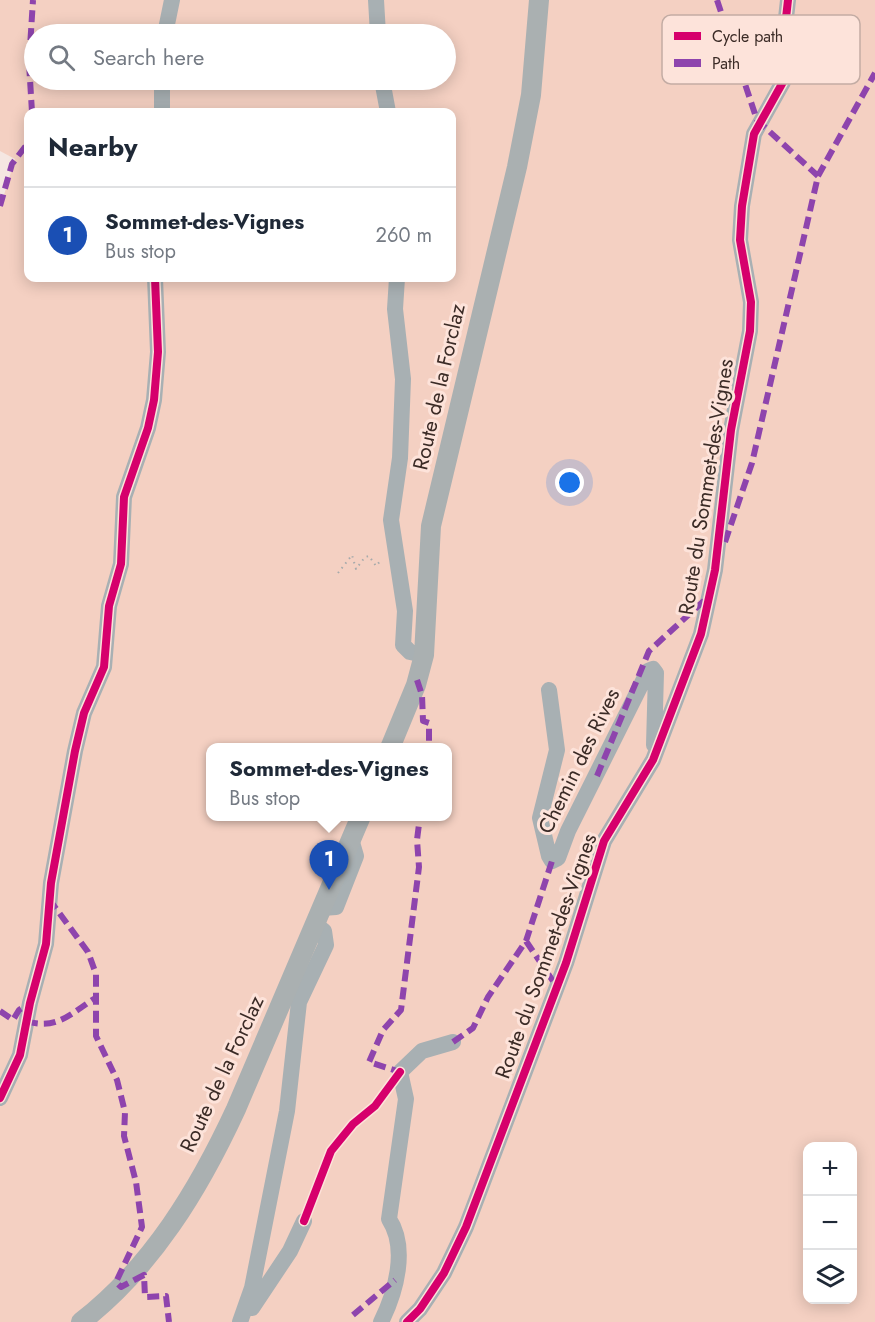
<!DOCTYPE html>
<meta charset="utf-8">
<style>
:root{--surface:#fff;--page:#f6f6f7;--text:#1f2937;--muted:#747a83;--line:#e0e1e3;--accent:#7c6d68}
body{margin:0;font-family:Jost,sans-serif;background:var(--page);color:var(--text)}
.controls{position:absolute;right:18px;bottom:18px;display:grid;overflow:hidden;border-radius:12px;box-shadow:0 3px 15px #0003}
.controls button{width:54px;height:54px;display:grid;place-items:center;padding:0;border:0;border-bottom:2px solid var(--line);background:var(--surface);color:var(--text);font:30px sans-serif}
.you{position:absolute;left:570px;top:483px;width:21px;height:21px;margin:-15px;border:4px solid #fff;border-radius:50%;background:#1a73e8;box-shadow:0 0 0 9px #1a73e833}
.badge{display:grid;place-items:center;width:39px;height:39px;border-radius:50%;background:var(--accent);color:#fff;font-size:20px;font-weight:700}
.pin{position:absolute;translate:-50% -50px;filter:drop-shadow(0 2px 3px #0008)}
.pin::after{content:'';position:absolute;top:32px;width:21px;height:18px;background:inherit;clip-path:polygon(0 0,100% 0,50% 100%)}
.popup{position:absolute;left:206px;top:743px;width:246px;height:78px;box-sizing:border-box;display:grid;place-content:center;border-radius:12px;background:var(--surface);filter:drop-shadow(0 2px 4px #0005);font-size:20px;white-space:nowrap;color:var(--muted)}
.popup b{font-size:22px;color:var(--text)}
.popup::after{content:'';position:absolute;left:50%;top:100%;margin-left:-12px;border:12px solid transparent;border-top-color:var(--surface)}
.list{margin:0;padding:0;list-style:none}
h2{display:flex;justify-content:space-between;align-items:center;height:78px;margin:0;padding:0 24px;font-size:26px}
h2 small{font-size:20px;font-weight:400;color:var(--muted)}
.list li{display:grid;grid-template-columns:39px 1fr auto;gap:18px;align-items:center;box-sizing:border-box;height:96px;padding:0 24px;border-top:2px solid var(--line)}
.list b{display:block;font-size:22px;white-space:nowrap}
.list p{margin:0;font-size:20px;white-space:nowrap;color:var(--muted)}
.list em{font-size:20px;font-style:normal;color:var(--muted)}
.icon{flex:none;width:33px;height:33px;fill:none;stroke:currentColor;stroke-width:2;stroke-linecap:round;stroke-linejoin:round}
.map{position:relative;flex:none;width:875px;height:1322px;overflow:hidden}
.search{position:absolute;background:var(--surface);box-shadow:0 3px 15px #0003;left:24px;top:24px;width:432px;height:66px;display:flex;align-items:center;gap:15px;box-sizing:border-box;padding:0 21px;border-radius:33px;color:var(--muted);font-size:22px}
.panel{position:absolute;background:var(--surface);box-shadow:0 3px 15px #0003;left:24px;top:108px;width:432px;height:174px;border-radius:12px}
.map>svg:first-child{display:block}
.green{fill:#f4d0c2;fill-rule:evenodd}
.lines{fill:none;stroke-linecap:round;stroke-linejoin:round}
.path{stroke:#a6aaab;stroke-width:2;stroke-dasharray:1.5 4.5;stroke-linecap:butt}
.minor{stroke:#a8b0b3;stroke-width:16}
.major{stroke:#aab0b1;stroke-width:20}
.quiet{stroke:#8e44ad;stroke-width:6;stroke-dasharray:12 6;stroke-linecap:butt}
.cycleway-casing{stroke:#fde3da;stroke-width:11}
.cycleway{stroke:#d6006c;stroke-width:8}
.labels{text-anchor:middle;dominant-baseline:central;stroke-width:6;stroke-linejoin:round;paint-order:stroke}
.street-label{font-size:21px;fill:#3b2b26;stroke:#fde3da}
.key{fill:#fde3da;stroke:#c3aca4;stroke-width:1.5}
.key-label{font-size:16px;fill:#3b2b26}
</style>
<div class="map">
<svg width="875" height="1322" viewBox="0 0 875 1322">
<rect width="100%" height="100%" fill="#f5e7e2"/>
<path class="green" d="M0 0H875V1322H0V208L15 159 0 151ZM34 34H446V80H34ZM28 112H452V278H28ZM210 748H448V816H210ZM808 1146H852V1300H808Z"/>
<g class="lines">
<path class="path" d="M338 573 352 555 356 569 365 557 369 556 376 566 382 559"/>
<path class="minor" d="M376 0 378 34
M165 34 172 0
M162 80V112
M382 80 388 112
M397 278 395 309 403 379 400 458 391 520 405 611 403 645 410 652 424 655
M549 690 557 750 540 818 549 856 552 861 558 858 568 831 648 671 653 669 656 673 654 745
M322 908 336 907 356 856 351 839
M0 1098 20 1055 30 1003 46 944 51 883 75 751 84 713 104 667 109 606 121 564 124 497 148 428 154 400 158 352 155 278
M252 1308 290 1251 304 1221
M240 1322 252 1288 287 1111 299 1002 326 945 324 931 315 924
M381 1322C396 1292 408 1248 389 1219L406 1099 400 1072 422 1051 453 1042
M407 1322 420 1309 444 1273 466 1227 566 963 604 841 653 760 701 634 715 570 731 430 750 331 751 302 740 240 742 206 754 134 783 82 784 36 788 0"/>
<path class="major" d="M390 748 416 685 424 655 431 526 517 167 531 95 539 0
M81 1322C152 1267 199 1189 236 1109L361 816"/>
<path class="quiet" d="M717 0 757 120 818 176
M32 112 29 63 33 0
M0 206 12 164 28 143
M725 542 752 463 818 176 875 73
M417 680 422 695 423 721 429 723V748
M597 776 649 651 708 597
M49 899 88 952 96 974V1036L117 1080 125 1112 124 1136 136 1182 142 1227 116 1282 121 1287 144 1275 145 1297 166 1296 169 1322
M526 941 557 987
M0 1011 13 1020 19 1010 30 1003
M26 1021C57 1031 71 1013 97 997
M453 1042 473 1028 488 997 526 941 552 861
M398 1074 400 1072 369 1062 383 1030 401 1010 419 867 417 840 420 816
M353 1315 395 1280"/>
<g class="cycleway-casing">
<path id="cycleway" d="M0 1098 20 1055 30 1003 46 944 51 883 75 751 84 713 104 667 109 606 121 564 124 497 148 428 154 400 158 352 155 278
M304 1221 331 1151 353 1124 375 1106 400 1072
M407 1322 420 1309 444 1273 466 1227 566 963 604 841 653 760 701 634 715 570 731 430 750 331 751 302 740 240 742 206 754 134 783 82 784 36 788 0"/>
</g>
<use href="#cycleway" class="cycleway"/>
</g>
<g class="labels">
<g class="street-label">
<text transform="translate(439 387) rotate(-77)">Route de la Forclaz</text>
<text transform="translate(706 487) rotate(-81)">Route du Sommet-des-Vignes</text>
<text transform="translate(579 761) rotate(-64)">Chemin des Rives</text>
<text transform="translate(546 956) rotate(-70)">Route du Sommet-des-Vignes</text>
<text transform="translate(222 1074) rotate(-65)">Route de la Forclaz</text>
</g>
</g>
<rect x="662" y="15" width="198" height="69" rx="9" class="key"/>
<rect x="674" y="32" width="27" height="8" fill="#d6006c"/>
<rect x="674" y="59" width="27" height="8" fill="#8e44ad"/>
<g class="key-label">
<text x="712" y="42">Cycle path</text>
<text x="712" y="69">Path</text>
</g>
</svg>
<div class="controls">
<button>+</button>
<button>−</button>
<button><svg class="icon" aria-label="layers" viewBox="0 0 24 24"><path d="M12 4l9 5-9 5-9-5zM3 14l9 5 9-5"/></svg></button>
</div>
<div class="you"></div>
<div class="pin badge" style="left:329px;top:890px;background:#1a4fb4">1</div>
<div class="popup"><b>Sommet-des-Vignes</b>Bus stop</div>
<div class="search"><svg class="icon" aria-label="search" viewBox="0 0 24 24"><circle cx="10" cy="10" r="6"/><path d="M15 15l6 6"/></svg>Search here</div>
<section class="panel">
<h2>Nearby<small></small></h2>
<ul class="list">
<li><span class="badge" style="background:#1a4fb4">1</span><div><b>Sommet-des-Vignes</b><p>Bus stop</p></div><em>260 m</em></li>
</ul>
</section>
</div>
